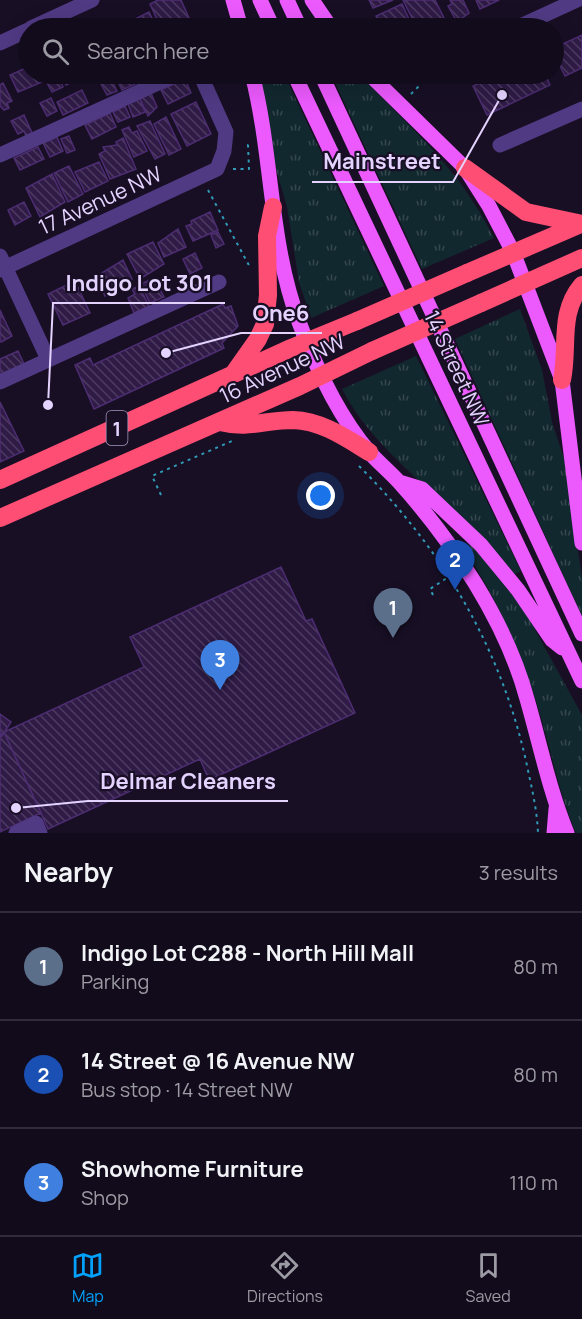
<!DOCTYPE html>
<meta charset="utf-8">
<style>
:root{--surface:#120b1c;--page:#1b1425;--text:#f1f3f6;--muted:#9c9ba3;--line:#312b3b;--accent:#01a1fd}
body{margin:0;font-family:Manrope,sans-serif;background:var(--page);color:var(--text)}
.you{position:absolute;left:321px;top:496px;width:21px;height:21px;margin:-15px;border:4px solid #fff;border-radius:50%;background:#1a73e8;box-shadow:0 0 0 9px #1a73e833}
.badge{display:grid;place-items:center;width:39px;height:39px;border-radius:50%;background:var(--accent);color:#fff;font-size:20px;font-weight:700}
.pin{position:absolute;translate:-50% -50px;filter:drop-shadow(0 2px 3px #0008)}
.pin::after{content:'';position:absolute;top:32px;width:21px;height:18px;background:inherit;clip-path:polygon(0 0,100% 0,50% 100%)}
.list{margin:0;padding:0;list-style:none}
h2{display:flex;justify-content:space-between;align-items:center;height:78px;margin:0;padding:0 24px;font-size:26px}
h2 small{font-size:20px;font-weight:400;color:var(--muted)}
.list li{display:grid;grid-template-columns:39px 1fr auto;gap:18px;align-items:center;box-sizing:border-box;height:108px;padding:0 24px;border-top:2px solid var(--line)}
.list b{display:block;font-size:22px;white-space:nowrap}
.list p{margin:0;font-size:20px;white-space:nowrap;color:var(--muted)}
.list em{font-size:20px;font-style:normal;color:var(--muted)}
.icon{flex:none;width:33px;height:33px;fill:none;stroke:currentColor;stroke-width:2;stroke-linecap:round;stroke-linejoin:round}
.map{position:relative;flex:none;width:582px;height:833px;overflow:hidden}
.search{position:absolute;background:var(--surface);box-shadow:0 6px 24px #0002;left:18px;right:18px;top:18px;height:66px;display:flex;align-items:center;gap:15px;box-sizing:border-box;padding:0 21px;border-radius:33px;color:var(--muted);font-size:22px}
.sheet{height:402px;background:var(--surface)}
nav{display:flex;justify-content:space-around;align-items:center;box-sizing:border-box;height:84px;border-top:2px solid var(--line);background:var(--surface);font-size:16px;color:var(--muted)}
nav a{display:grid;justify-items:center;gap:3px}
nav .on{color:var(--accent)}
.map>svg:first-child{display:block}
.grass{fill:url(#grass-tufts)}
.building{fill:url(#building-back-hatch);stroke:#4d2d72;stroke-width:1.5}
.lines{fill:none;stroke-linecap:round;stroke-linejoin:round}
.path{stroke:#2f9bb7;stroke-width:2;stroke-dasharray:3 4.5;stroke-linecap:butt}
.minor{stroke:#503a84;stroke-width:15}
.major{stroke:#ec5afe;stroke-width:15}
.highway{stroke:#fe4e74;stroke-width:18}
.highway-bridge{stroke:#fe4e74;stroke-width:18}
.labels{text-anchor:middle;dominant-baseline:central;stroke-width:4.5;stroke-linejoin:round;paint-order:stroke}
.shield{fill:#180f25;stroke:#a798be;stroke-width:1.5}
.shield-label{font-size:20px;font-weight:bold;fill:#e4d3ff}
.street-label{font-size:21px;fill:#e4d3ff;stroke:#180f25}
.leader{fill:none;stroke:#e4d3ff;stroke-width:2}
.callout-dot{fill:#e4d3ff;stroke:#180f25;stroke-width:2}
.callout-label{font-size:22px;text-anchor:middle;font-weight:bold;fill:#e4d3ff;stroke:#180f25;stroke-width:4.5;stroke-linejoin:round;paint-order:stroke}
</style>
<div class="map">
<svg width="582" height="833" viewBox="0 0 582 833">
<defs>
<pattern id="grass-tufts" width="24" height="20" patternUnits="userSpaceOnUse" patternTransform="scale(1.5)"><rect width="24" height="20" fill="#12282f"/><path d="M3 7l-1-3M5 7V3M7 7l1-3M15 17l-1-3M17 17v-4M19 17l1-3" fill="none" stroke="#34464e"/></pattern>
<pattern id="building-back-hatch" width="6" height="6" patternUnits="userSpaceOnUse" patternTransform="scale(1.5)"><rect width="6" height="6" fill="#2f1b46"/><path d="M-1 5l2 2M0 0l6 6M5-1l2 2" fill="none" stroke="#4d3b62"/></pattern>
</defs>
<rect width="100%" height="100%" fill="#180f25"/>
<path class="grass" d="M259 74H284L384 286 311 318 299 282 287 207 275 165 267 110Z
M331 74H359C413 131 457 165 494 238L422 269Z
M520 309 542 370 552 422 564 458 582 578V616L455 339Z
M416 356 521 571 515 574C464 510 378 460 342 389Z
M470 543 512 594 529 619 582 715V833H576C558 790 550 745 536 701 519 646 495 597 464 548Z"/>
<path class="building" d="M158 0H181L193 27 161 28 150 4Z
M369 0H393L373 8Z
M403 0H435L447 24 438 28H417Z
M450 0H463L469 13 457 22 448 6 452 4Z
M476 0H499L480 9Z
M402 4 413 28H382L376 16Z
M149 12 157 28H132L129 22Z
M582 35V68L565 76 559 64 554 67V48Z
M28 67V74H38L42 82 18 92 10 75Z
M42 74H58L63 87 52 92Z
M60 74H74L77 80 66 85Z
M125 74H143L146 79 122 90 116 78Z
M499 74H545L550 85 487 115 473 86Z
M110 77 117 91 107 95 100 82Z
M185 79 191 93 168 104 161 90Z
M3 83 12 101 7 103 9 108 4 110 0 106V85Z
M82 90 88 103 63 115 57 102Z
M151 93 157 107 148 116 140 99Z
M51 98 57 111 47 116 40 103Z
M140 99 145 112 133 117 128 104Z
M196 102 211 134 187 146 171 114Z
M125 106 130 117 118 122 113 112Z
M110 113 116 127 92 139 85 125Z
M24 115 32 133 26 136 24 131 18 134 11 121Z
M166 117 181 149 169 155 154 124Z
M150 121 165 154 155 159 137 126Z
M129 127 132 133 137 131 147 151 134 157 122 130Z
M69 136 75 150 67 153 61 139Z
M57 137 63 151 50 157 43 143Z
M123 138 136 169 110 179 99 154 105 151 103 147 117 145 116 142Z
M38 147 44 159 20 170 14 158Z
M99 162 108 181 85 192 75 172Z
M69 166 83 194 68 202 54 173Z
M52 174 65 202 40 217 26 188Z
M24 202 31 216 15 225 8 210Z
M210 212 218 230 193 241 186 226 192 224 191 221Z
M178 229 186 247 164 257 158 243Z
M218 232 224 244 216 248 211 235Z
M153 242 164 264 140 279 127 254Z
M195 253 202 268 190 274 183 259Z
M123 260 132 279 120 284 122 288 105 296 98 282 102 280 100 274Z
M154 278 164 297 150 303 141 284Z
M75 281 90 313 63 325 48 294Z
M139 286 149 306 134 313 128 298 135 294 132 289Z
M223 304 225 308 231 306 238 326 222 343 224 348 94 409 75 365 90 358 93 365Z
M0 310 12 336 1 342 0 341Z
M18 351 24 364 0 375V359Z
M0 402 24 451 0 462Z
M281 567 306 621 312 619 355 713 209 780 200 759 48 829 4 732 144 667 130 637Z
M0 714 11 722 2 736 0 735Z
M4 732 41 813 0 832V735Z"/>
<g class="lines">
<path class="path" d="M411 94 431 74
M233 169H249L248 145 252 144
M208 190 251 269
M359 466C442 549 500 646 526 761 531 785 537 808 538 833
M161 495 152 476 232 441
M433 595 430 589 450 576"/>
<path class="minor" d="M31 28 92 0
M516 28 577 0
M0 43 28 30
M500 145 582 109
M0 155 178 74
M0 256 48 359
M0 270 217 169 224 151 226 132 200 74
M0 382 219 282
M16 833 36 823 40 833"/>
<path class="major" d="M233 0 241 28
M260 0 273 28
M287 0 300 28
M312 0 331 28
M252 74C273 155 269 243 299 322 316 368 338 416 370 453 379 463 390 472 399 482 427 513 453 548 475 583 497 619 516 658 527 699 540 744 549 789 567 833
M294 74 582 681
M321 74 582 634
M369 74 465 168 489 206 513 252 562 380 582 543
M399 482 422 489 481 545 518 590 552 640 562 648
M554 833 556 809"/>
<path class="highway" d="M465 168 526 212 582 224
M467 273 581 224
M481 303 582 258
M234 373 258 339 265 324 268 295 267 236 273 207
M562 380C569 347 558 313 582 285
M220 422C248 429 266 420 293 420 322 421 346 438 369 452
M0 480 291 348 357 321
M0 518 300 386 372 351"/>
<path class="highway-bridge" d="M357 321 467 273
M372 351 481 303"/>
</g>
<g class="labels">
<rect class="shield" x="106.5" y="411" width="21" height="34" rx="4.5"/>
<g class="shield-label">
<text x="117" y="428">1</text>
</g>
<g class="street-label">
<text transform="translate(100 200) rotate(-25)">17 Avenue NW</text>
<text transform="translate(282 368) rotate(-25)">16 Avenue NW</text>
<text transform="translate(457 368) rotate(65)">14 Street NW</text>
</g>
</g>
<path class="leader" d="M502 95L453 182H312M48 405L53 303H225M166 353L241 333H322M16 808L88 801H288"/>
<g class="callout-dot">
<circle cx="502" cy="95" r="6"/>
<circle cx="48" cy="405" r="6"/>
<circle cx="166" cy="353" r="6"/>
<circle cx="16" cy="808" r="6"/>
</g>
<g class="callout-label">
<text x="382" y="169">Mainstreet</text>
<text x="139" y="291">Indigo Lot 301</text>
<text x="281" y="321">One6</text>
<text x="188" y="789">Delmar Cleaners</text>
</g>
</svg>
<div class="you"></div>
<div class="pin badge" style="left:393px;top:638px;background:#5c6f8a">1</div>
<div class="pin badge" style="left:455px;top:590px;background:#1a4fb4">2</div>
<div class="pin badge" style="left:220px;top:690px;background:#3f7fe0">3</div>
<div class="search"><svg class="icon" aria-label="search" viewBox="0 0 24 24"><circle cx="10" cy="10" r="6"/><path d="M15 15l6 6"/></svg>Search here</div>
</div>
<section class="sheet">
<h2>Nearby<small>3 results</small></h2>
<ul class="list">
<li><span class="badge" style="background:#5c6f8a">1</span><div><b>Indigo Lot C288 - North Hill Mall</b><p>Parking</p></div><em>80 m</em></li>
<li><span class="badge" style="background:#1a4fb4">2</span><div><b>14 Street @ 16 Avenue NW</b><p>Bus stop · 14 Street NW</p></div><em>80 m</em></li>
<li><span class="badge" style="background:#3f7fe0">3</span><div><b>Showhome Furniture</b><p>Shop</p></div><em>110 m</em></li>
</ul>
</section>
<nav>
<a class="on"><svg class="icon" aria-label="map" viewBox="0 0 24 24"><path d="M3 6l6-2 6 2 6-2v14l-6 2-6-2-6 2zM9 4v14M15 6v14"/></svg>Map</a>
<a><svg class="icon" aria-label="directions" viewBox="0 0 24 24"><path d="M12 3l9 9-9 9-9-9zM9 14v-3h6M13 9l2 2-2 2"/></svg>Directions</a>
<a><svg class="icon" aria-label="saved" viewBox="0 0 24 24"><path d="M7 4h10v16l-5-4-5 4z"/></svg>Saved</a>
</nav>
